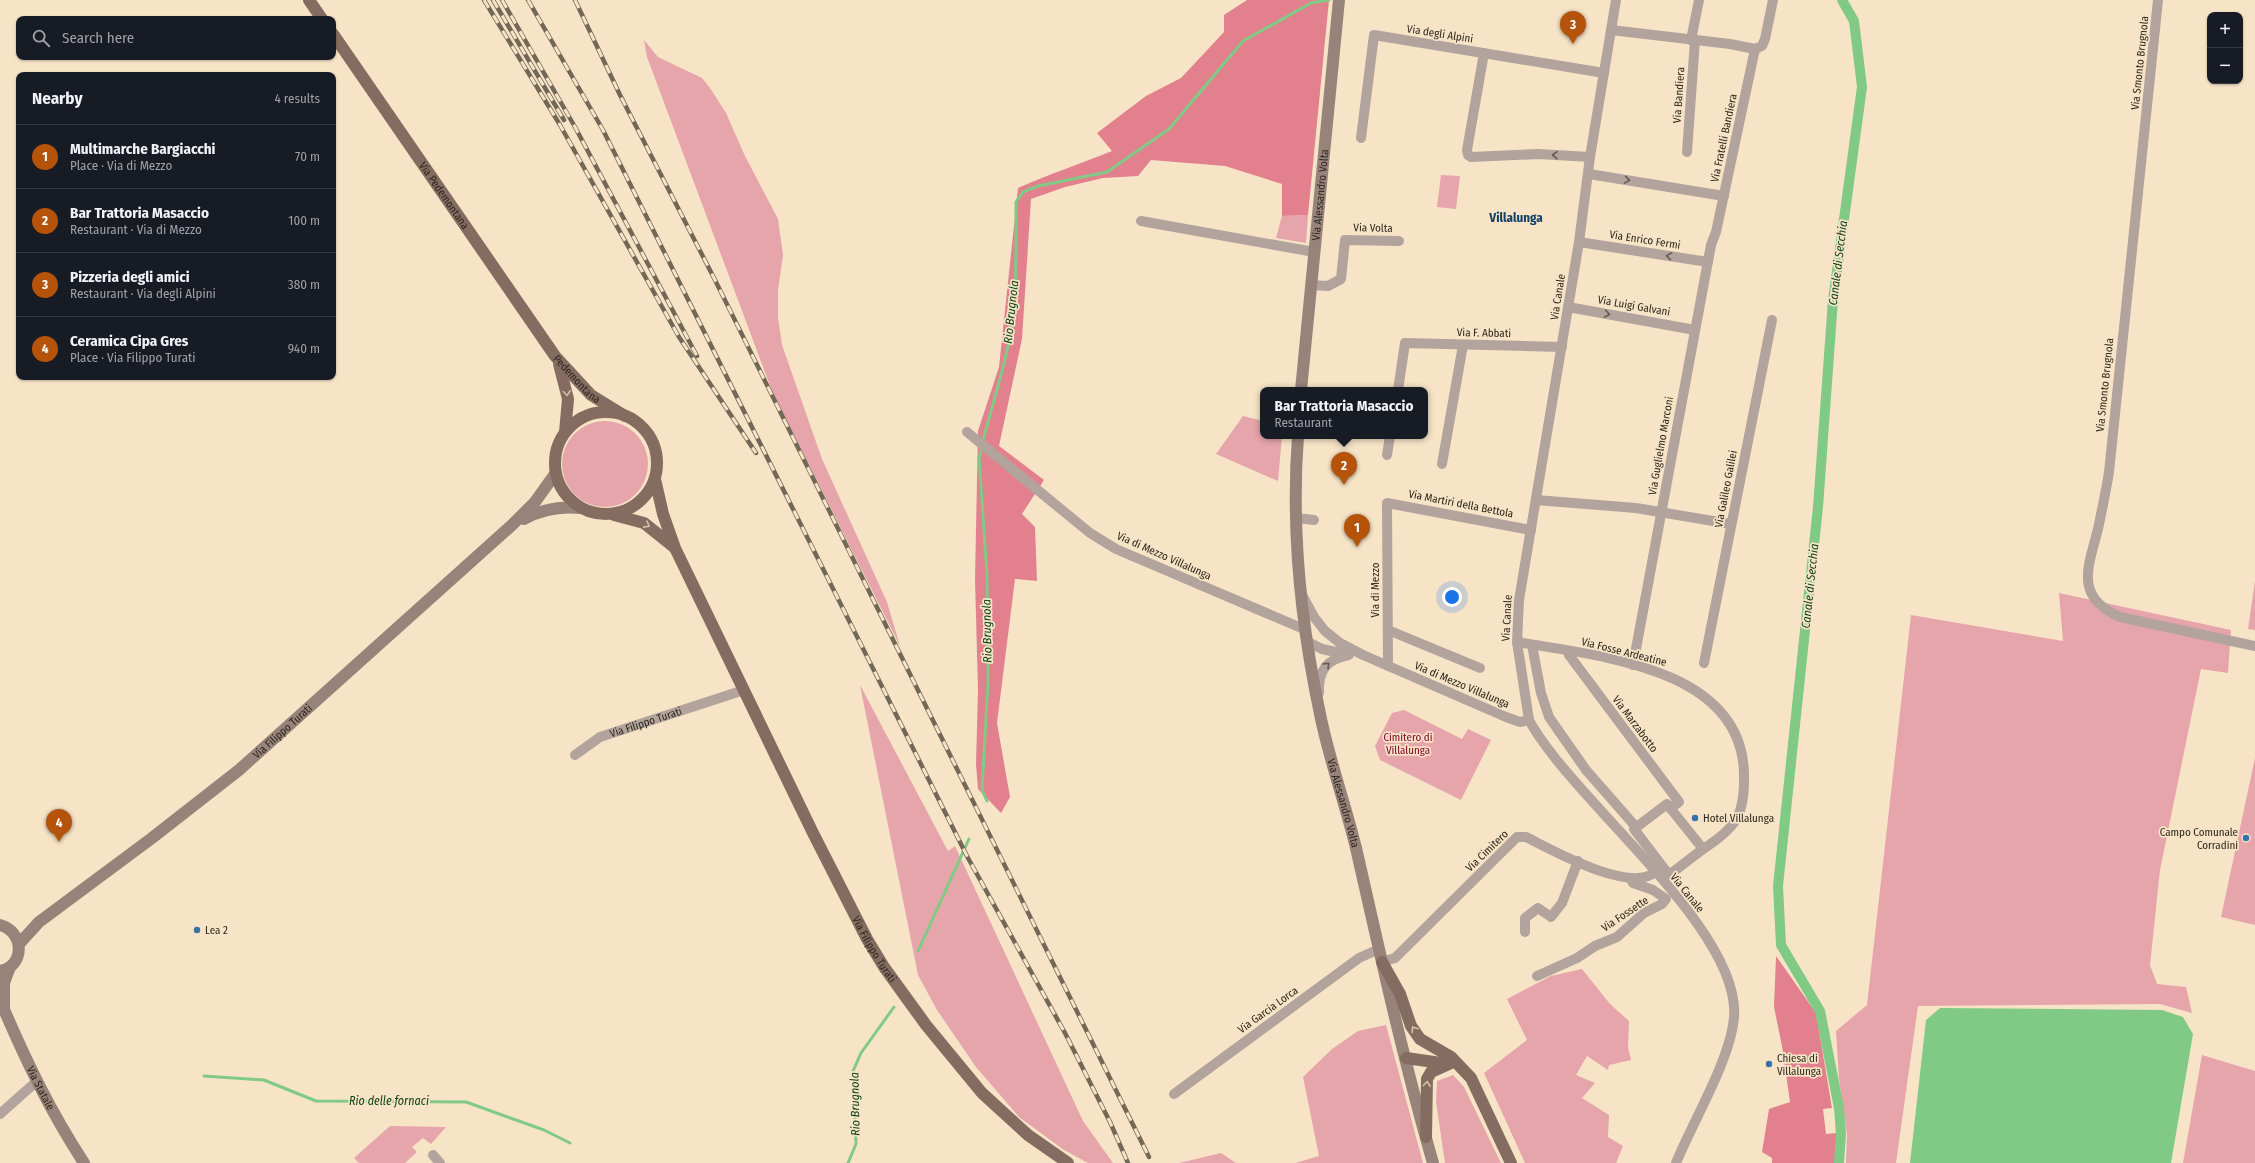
<!DOCTYPE html>
<meta charset="utf-8">
<style>
:root{--surface:#171b24;--page:#242831;--text:#f1f3f6;--muted:#9ea1a6;--line:#363941;--accent:#b45309}
body{margin:0;font-family:"Fira Sans Condensed",sans-serif;background:var(--page);color:var(--text)}
.controls{position:absolute;right:12px;top:12px;display:grid;overflow:hidden;border-radius:8px;box-shadow:0 1px 3px #0004}
.controls button{width:36px;height:36px;display:grid;place-items:center;padding:0;border:0;border-bottom:1px solid var(--line);background:var(--surface);color:var(--text);font:20px sans-serif}
.you{position:absolute;left:1452px;top:597px;width:14px;height:14px;margin:-10px;border:3px solid #fff;border-radius:50%;background:#1a73e8;box-shadow:0 0 0 6px #1a73e833}
.badge{display:grid;place-items:center;width:26px;height:26px;border-radius:50%;background:var(--accent);color:#fff;font-size:13px;font-weight:700}
.pin{position:absolute;translate:-50% -33px;filter:drop-shadow(0 1px 2px #0008)}
.pin::after{content:'';position:absolute;top:21px;width:14px;height:12px;background:inherit;clip-path:polygon(0 0,100% 0,50% 100%)}
.popup{position:absolute;left:1260px;top:387px;width:168px;height:52px;box-sizing:border-box;display:grid;place-content:center;border-radius:8px;background:var(--surface);filter:drop-shadow(0 1px 3px #0005);font-size:13px;white-space:nowrap;color:var(--muted)}
.popup b{font-size:15px;color:var(--text)}
.popup::after{content:'';position:absolute;left:50%;top:100%;margin-left:-8px;border:8px solid transparent;border-top-color:var(--surface)}
.list{margin:0;padding:0;list-style:none}
h2{display:flex;justify-content:space-between;align-items:center;height:52px;margin:0;padding:0 16px;font-size:17px}
h2 small{font-size:13px;font-weight:400;color:var(--muted)}
.list li{display:grid;grid-template-columns:26px 1fr auto;gap:12px;align-items:center;box-sizing:border-box;height:64px;padding:0 16px;border-top:1px solid var(--line)}
.list b{display:block;font-size:15px;white-space:nowrap}
.list p{margin:0;font-size:13px;white-space:nowrap;color:var(--muted)}
.list em{font-size:13px;font-style:normal;color:var(--muted)}
.icon{flex:none;width:22px;height:22px;fill:none;stroke:currentColor;stroke-width:2;stroke-linecap:round;stroke-linejoin:round}
.map{position:relative;flex:none;width:2255px;height:1163px;overflow:hidden}
.search{position:absolute;background:var(--surface);box-shadow:0 1px 3px #0004;left:16px;top:16px;width:320px;height:44px;display:flex;align-items:center;gap:10px;box-sizing:border-box;padding:0 14px;border-radius:8px;color:var(--muted);font-size:15px}
.panel{position:absolute;background:var(--surface);box-shadow:0 1px 3px #0004;left:16px;top:72px;width:320px;height:308px;border-radius:8px}
.map>svg:first-child{display:block}
.green{fill:#e6a4ab}
.forest{fill:#e2808e}
.water{fill:#80ca86}
.lines{fill:none;stroke-linecap:round;stroke-linejoin:round}
.stream{stroke:#80ca86;stroke-width:3}
.canal{stroke:#80ca86;stroke-width:10}
.minor{stroke:#b2a49d;stroke-width:10}
.secondary{stroke:#98837a;stroke-width:12}
.primary{stroke:#856c61;stroke-width:12}
.rail-casing{stroke:#736857;stroke-width:4.5}
.rail{stroke:#f7e4c7;stroke-width:3;stroke-dasharray:9;stroke-linecap:butt}
.oneway{stroke:#625950}
.oneway2{stroke:#d5c0a8}
.poi-dot{fill:#3373aa;stroke:#f7e4c7;stroke-width:1.5}
.labels{text-anchor:middle;dominant-baseline:central;stroke-width:3.5;stroke-linejoin:round;paint-order:stroke}
.street-label{font-size:11px;fill:#2d271c;stroke:#f7e4c7}
.park-label{font-size:11px;fill:#810630;stroke:#f7e4c7}
.poi-label{font-size:11px;fill:#2d271c;stroke:#f7e4c7;text-anchor:start}
.water-label{font-size:12px;font-style:italic;fill:#0a4015;stroke:#f7e4c7}
.quarter-label{font-size:13px;font-weight:bold;fill:#134065;stroke:#f7e4c7}
</style>
<div class="map">
<svg width="2255" height="1163" viewBox="0 0 2255 1163">
<rect width="100%" height="100%" fill="#f7e4c7"/>
<path class="green" d="M644 40 658 57 702 78 710 88 726 113 745 156 778 219 783 255 778 290V318L782 345 822 459 887 602 900 646 772 391 647 57Z
M1441 175 1460 176 1456 209 1437 207Z
M1308 215 1306 243 1276 238 1282 216Z
M1243 416 1263 421V436H1282L1278 481 1216 454Z
M562 464a43 43 0 1 1 86 0a43 43 0 1 1-86 0Z
M2255 581V630L2248 629Z
M2059 593 2231 630 2228 673 2201 669 2160 870 2150 965 2157 984 2186 987 2192 1013 2160 1004 1918 1006 1896 1163H1846L1847 1135 1839 1079 1836 1031 1867 1005 1911 615 2063 641Z
M860 685 948 851 955 846 1083 1121 1113 1163H1088L1064 1150 1019 1117 976 1067 937 1010 918 975Z
M1404 710 1462 739 1468 729 1491 740 1461 800 1380 760 1375 746 1392 713Z
M2255 758V925L2221 917Z
M1582 969 1610 1004 1629 1021 1628 1047 1631 1060 1609 1065 1608 1070 1587 1056 1576 1075 1595 1083 1582 1098 1609 1115 1608 1137 1623 1146 1616 1163H1525L1484 1073 1527 1040 1507 999 1551 976Z
M1386 1025 1423 1163H1295L1319 1156 1303 1077 1332 1049 1358 1031Z
M2202 1055 2255 1071V1163H2183Z
M1453 1075 1464 1087 1501 1163H1445L1436 1102 1437 1081Z
M390 1126 446 1127 431 1144 423 1138 412 1147 417 1152 405 1163H359L354 1158Z
M1221 1153 1236 1163H1179Z"/>
<path class="forest" d="M1247 0H1329L1308 215 1282 216V184L1225 166 1151 160 1138 176 1103 178 1065 187 1031 199 1022 339 999 446 1044 480 1022 514 1035 527 1037 581 1015 579 997 723 1010 797 1001 813 978 789 976 764 978 690 975 579 978 431 999 367 1018 188C1049 174 1080 164 1112 151L1097 133 1146 96 1181 78 1224 32V15Z
M1776 956 1816 1013 1832 1108 1823 1109 1826 1134 1837 1133 1835 1163H1772V1158L1762 1152 1769 1109 1790 1102 1782 1046 1774 1007Z"/>
<path class="water" d="M1940 1008 2162 1010 2183 1017 2193 1034 2171 1163H1910L1926 1020Z"/>
<g class="lines">
<path class="stream" d="M983 441C992 404 1005 368 1011 330 1017 288 1016 245 1016 202L1023 192 1038 186 1107 172 1169 129 1243 41 1311 3 1329 0
M982 447 979 458 987 575 988 682 982 790 987 801
M918 951 969 839
M204 1076 264 1080 316 1101 466 1102 544 1130 570 1143
M848 1163 856 1144 853 1071 861 1053 894 1007"/>
<path class="canal" d="M1839 1163 1841 1134 1839 1108 1820 1011 1781 945 1778 886 1818 507 1833 300 1862 87 1854 21 1842 0"/>
<g class="minor">
<path d="M1616 0 1590 157 1579 242 1519 600 1517 642 1529 720C1572 800 1742 929 1734 1018 1730 1061 1693 1121 1676 1163"/>
<path d="M2158 0 2109 472C2106 491 2102 510 2098 529 2088 568 2074 597 2120 617L2255 646"/>
<path d="M1611 30 1730 44 1755 49 1762 46 1765 39 1773 0"/>
<path d="M1691 40 1699 0"/>
<path d="M1484 53 1467 150 1468 155 1471 157 1538 154 1590 157"/>
<path d="M1361 138 1374 35 1604 73"/>
<path d="M1687 152 1695 40"/>
<path d="M1589 174 1724 196"/>
<path d="M1141 221 1314 252"/>
<path d="M1579 242 1708 262"/>
<path d="M1311 285 1328 286 1341 279 1345 240 1399 241"/>
<path d="M1568 307 1695 330"/>
<path d="M1398 390 1405 343 1562 347"/>
<path d="M967 432 1090 533 1116 549 1306 630"/>
<path d="M1387 455 1390 436"/>
<path d="M1442 464 1463 345"/>
<path d="M1536 500 1636 508 1731 524"/>
<path d="M1297 518 1314 520"/>
<path d="M1302 595 1314 617 1325 631 1340 643 1363 655 1506 717 1520 722 1529 720"/>
<path d="M1388 630 1480 668"/>
<path d="M1308 642 1322 649 1345 654"/>
<path d="M1517 642C1598 656 1743 667 1744 775 1745 815 1736 828 1703 849"/>
<path d="M1532 645 1541 693 1549 717 1586 770 1636 827"/>
<path d="M1568 651 1569 655 1679 802 1670 808"/>
<path d="M1704 663 1772 320"/>
<path d="M1633 665 1711 245 1716 232 1755 49"/>
<path d="M1388 666 1387 503 1531 530"/>
<path d="M1319 693C1318 670 1327 659 1349 655"/>
<path id="s1" d="M575 755 600 737 744 690"/>
<path d="M1667 804 1703 849 1669 875 1634 829Z"/>
<path d="M1525 932V918L1538 908 1551 917 1562 903 1578 861"/>
<path d="M1382 962 1395 958 1517 837H1526C1552 850 1630 894 1655 872"/>
<path d="M1537 976 1577 958 1595 946 1617 937 1644 913 1662 904 1666 899 1653 890 1633 883 1631 879"/>
<path d="M1174 1094 1359 958 1379 949"/>
<path d="M0 1114 36 1082"/>
<path d="M433 1155 440 1163"/>
</g>
<g class="secondary">
<path id="s2" d="M1301 390 1339 0"/>
<path id="s3" d="M1298 436C1291 528 1301 624 1320 714 1329 759 1345 803 1356 848 1380 953 1403 1059 1433 1163"/>
<path d="M524 519C542 509 559 506 580 508"/>
<path d="M0 925C24 931 26 966 0 971"/>
<path id="s4" d="M19 944 39 922 152 838 239 770 512 525 535 502 555 474"/>
<path id="s5" d="M0 1000C25 1059 49 1109 84 1163"/>
<path d="M4 1008V983L10 967"/>
</g>
<g class="primary">
<path d="M309 0 322 19"/>
<path id="s6" d="M333 34 555 356 591 395 625 416"/>
<path d="M559 364 568 399 565 432"/>
<circle cx="606" cy="463" r="51"/>
<path id="s7" d="M655 479 663 514 675 548 813 833 867 939 884 967 926 1025 982 1093 1028 1135 1068 1163"/>
<path d="M614 515 644 523 674 547"/>
<path d="M1382 962 1400 994 1411 1026 1420 1039 1451 1057 1471 1078 1511 1163"/>
<path d="M1406 1058 1448 1064"/>
<path d="M1426 1137 1427 1079 1431 1072 1449 1064"/>
</g>
<g class="rail-casing">
<path id="rail" d="M484 0 560 125 679 337 756 453
M493 0 564 120
M502 0 575 127 697 356
M528 0 603 130 968 858 1065 1033 1110 1122 1128 1163
M575 0 620 95 714 278 1149 1157"/>
</g>
<use href="#rail" class="rail"/>
</g>
<defs><path id="oneway-chevron" d="M-2-3.5L2.5 0L-2 3.5" fill="none" stroke-width="1.6" stroke-linecap="round" stroke-linejoin="round"/></defs>
<g class="oneway">
<use href="#oneway-chevron" transform="translate(1555 155) rotate(-177)"/>
<use href="#oneway-chevron" transform="translate(1627 180) rotate(9)"/>
<use href="#oneway-chevron" transform="translate(1669 256) rotate(-171)"/>
<use href="#oneway-chevron" transform="translate(1607 314) rotate(10)"/>
<use href="#oneway-chevron" transform="translate(1327 665) rotate(-44)"/>
</g>
<g class="oneway2">
<use href="#oneway-chevron" transform="translate(567 393) rotate(82)"/>
<use href="#oneway-chevron" transform="translate(647 525) rotate(28)"/>
<use href="#oneway-chevron" transform="translate(1414 1029) rotate(-122)"/>
<use href="#oneway-chevron" transform="translate(1427 1084) rotate(-82)"/>
</g>
<g class="poi-dot">
<circle cx="1695" cy="818" r="4"/>
<circle cx="2246" cy="838" r="4"/>
<circle cx="197" cy="930" r="4"/>
<circle cx="1769" cy="1064" r="4"/>
</g>
<g class="labels">
<g class="street-label">
<text transform="translate(1440 34) rotate(9)">Via degli Alpini</text>
<text transform="translate(2140 63) rotate(-84)">Via Smonto Brugnola</text>
<text transform="translate(1679 95) rotate(-86)">Via Bandiera</text>
<text transform="translate(1724 138) rotate(-78)">Via Fratelli Bandiera</text>
<text stroke="none"><textPath href="#s6" startOffset="196">Via Pedemontana</textPath></text>
<text stroke="none"><textPath href="#s2" startOffset="196">Via Alessandro Volta</textPath></text>
<text transform="translate(1373 228) rotate(1)">Via Volta</text>
<text transform="translate(1645 240) rotate(9)">Via Enrico Fermi</text>
<text transform="translate(1558 297) rotate(-81)">Via Canale</text>
<text transform="translate(1634 306) rotate(10)">Via Luigi Galvani</text>
<text transform="translate(1484 333) rotate(1)">Via F. Abbati</text>
<text stroke="none"><textPath href="#s6" startOffset="423">Pedemontana</textPath></text>
<text transform="translate(2105 385) rotate(-84)">Via Smonto Brugnola</text>
<text transform="translate(1661 446) rotate(-80)">Via Guglielmo Marconi</text>
<text transform="translate(1726 489) rotate(-79)">Via Galileo Galilei</text>
<text transform="translate(1461 504) rotate(11)">Via Martiri della Bettola</text>
<text transform="translate(1164 556) rotate(24)">Via di Mezzo Villalunga</text>
<text transform="translate(1375 590) rotate(-90)">Via di Mezzo</text>
<text transform="translate(1507 618) rotate(-87)">Via Canale</text>
<text transform="translate(1624 652) rotate(14)">Via Fosse Ardeatine</text>
<text transform="translate(1462 685) rotate(23)">Via di Mezzo Villalunga</text>
<text stroke="none"><textPath href="#s1" startOffset="79">Via Filippo Turati</textPath></text>
<text transform="translate(1635 724) rotate(53)">Via Marzabotto</text>
<text stroke="none"><textPath href="#s4" startOffset="339">Via Filippo Turati</textPath></text>
<text stroke="none"><textPath href="#s3" startOffset="372">Via Alessandro Volta</textPath></text>
<text transform="translate(1487 851) rotate(-44)">Via Cimitero</text>
<text transform="translate(1687 893) rotate(51)">Via Canale</text>
<text transform="translate(1625 914) rotate(-34)">Via Fossette</text>
<text stroke="none"><textPath href="#s7" startOffset="520">Via Filippo Turati</textPath></text>
<text transform="translate(1268 1010) rotate(-36)">Via Garcia Lorca</text>
<text stroke="none"><textPath href="#s5" startOffset="97">Via Statale</textPath></text>
</g>
<g class="park-label">
<text x="1408" y="737">Cimitero di<tspan x="1408" dy="13">Villalunga</tspan></text>
</g>
<g class="poi-label">
<text x="1703" y="818">Hotel Villalunga</text>
<text x="2238" y="832" text-anchor="end">Campo Comunale<tspan x="2238" dy="13">Corradini</tspan></text>
<text x="205" y="930">Lea 2</text>
<text x="1777" y="1058">Chiesa di<tspan x="1777" dy="13">Villalunga</tspan></text>
</g>
<g class="water-label">
<text transform="translate(1838 263) rotate(-83)">Canale di Secchia</text>
<text transform="translate(1011 312) rotate(-84)">Rio Brugnola</text>
<text transform="translate(1810 586) rotate(-84)">Canale di Secchia</text>
<text transform="translate(987 631) rotate(-91)">Rio Brugnola</text>
<text x="389" y="1101">Rio delle fornaci</text>
<text transform="translate(855 1104) rotate(-91)">Rio Brugnola</text>
</g>
<g class="quarter-label">
<text x="1516" y="217">Villalunga</text>
</g>
</g>
</svg>
<div class="controls">
<button>+</button>
<button>−</button>
</div>
<div class="you"></div>
<div class="pin badge" style="left:1357px;top:547px">1</div>
<div class="pin badge" style="left:1344px;top:485px">2</div>
<div class="popup"><b>Bar Trattoria Masaccio</b>Restaurant</div>
<div class="pin badge" style="left:1573px;top:44px">3</div>
<div class="pin badge" style="left:59px;top:842px">4</div>
<div class="search"><svg class="icon" aria-label="search" viewBox="0 0 24 24"><circle cx="10" cy="10" r="6"/><path d="M15 15l6 6"/></svg>Search here</div>
<section class="panel">
<h2>Nearby<small>4 results</small></h2>
<ul class="list">
<li><span class="badge">1</span><div><b>Multimarche Bargiacchi</b><p>Place · Via di Mezzo</p></div><em>70 m</em></li>
<li><span class="badge">2</span><div><b>Bar Trattoria Masaccio</b><p>Restaurant · Via di Mezzo</p></div><em>100 m</em></li>
<li><span class="badge">3</span><div><b>Pizzeria degli amici</b><p>Restaurant · Via degli Alpini</p></div><em>380 m</em></li>
<li><span class="badge">4</span><div><b>Ceramica Cipa Gres</b><p>Place · Via Filippo Turati</p></div><em>940 m</em></li>
</ul>
</section>
</div>
